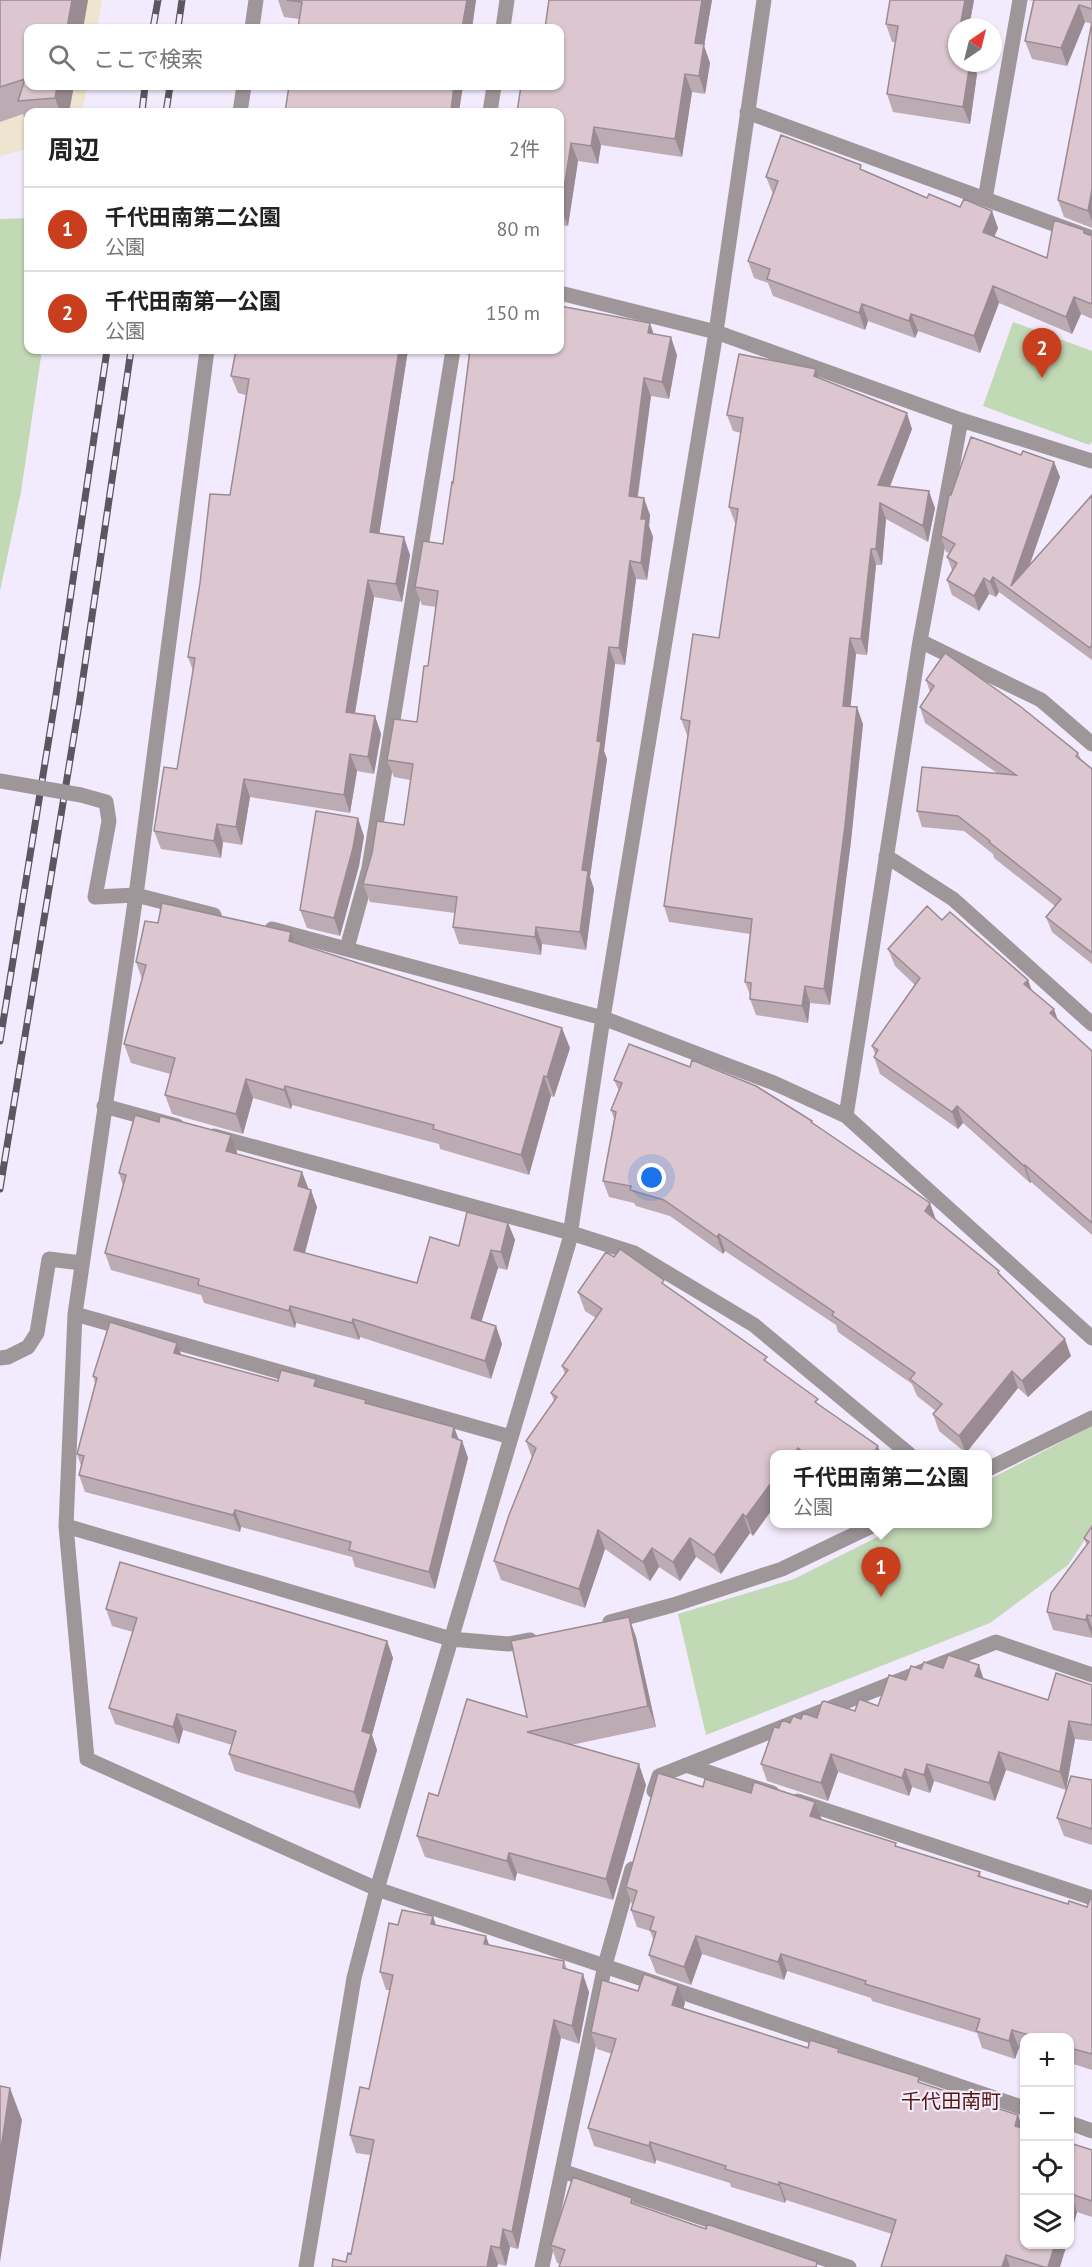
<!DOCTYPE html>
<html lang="ja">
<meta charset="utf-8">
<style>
:root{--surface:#fff;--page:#f2f2f2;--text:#222;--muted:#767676;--line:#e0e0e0;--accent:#c93f1d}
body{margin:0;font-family:"PT Sans","Noto Sans JP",sans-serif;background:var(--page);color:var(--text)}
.controls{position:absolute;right:18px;bottom:18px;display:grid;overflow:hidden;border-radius:12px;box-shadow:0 2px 4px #0004}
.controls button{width:54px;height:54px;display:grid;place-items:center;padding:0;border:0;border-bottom:2px solid var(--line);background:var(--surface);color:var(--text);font:30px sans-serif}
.compass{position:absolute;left:948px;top:18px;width:54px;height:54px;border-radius:50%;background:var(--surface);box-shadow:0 2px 4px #0004;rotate:35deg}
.you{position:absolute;left:652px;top:1178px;width:21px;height:21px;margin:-15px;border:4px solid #fff;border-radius:50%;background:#1a73e8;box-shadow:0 0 0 9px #1a73e833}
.badge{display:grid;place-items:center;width:39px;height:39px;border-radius:50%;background:var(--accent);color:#fff;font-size:20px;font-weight:700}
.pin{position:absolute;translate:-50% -50px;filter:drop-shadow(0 2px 3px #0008)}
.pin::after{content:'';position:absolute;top:32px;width:21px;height:18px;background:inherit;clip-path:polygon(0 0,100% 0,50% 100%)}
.popup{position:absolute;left:770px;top:1450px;width:222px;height:78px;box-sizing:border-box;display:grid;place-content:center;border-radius:12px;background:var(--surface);filter:drop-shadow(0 2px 4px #0005);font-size:20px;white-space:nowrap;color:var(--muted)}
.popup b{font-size:22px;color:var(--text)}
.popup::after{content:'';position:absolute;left:50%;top:100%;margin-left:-12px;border:12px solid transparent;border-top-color:var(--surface)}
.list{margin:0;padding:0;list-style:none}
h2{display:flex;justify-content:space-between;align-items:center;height:78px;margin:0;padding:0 24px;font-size:26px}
h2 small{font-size:20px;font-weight:400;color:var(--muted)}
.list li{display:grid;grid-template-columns:39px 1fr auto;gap:18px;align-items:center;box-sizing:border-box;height:84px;padding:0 24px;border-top:2px solid var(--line)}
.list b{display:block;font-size:22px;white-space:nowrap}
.list p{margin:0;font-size:20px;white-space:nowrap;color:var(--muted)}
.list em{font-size:20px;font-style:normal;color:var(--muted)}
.icon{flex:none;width:33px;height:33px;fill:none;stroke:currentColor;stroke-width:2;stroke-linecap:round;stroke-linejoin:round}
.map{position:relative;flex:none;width:1092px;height:2267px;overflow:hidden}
.search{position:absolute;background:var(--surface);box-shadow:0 2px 4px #0004;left:24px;top:24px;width:540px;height:66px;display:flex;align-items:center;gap:15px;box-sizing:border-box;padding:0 21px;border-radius:12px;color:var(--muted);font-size:22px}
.panel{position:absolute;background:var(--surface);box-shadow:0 2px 4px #0004;left:24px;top:108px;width:540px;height:246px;border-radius:12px}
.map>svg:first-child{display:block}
.industrial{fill:#eee4cf}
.green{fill:#c2d9b6}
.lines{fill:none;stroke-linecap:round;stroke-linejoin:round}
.pedestrian{stroke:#9f969a;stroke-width:15}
.minor{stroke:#9f969a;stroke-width:15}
.rail-casing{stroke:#5b5760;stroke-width:7}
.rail{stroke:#f2ebfd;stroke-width:4.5;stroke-dasharray:14;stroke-linecap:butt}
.pedestrian-bridge{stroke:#9f969a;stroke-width:15}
.wall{fill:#bdabb3}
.shaded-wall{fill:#9a8b92}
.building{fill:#dcc7d0;stroke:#9a8b92;stroke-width:1.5}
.labels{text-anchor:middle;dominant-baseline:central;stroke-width:4.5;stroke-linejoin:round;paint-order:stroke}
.neighbourhood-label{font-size:20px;fill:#571505;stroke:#f2ebfd}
</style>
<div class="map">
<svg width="1092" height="2267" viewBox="0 0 1092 2267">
<rect width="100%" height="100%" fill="#f2ebfd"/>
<path class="industrial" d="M0 0H102L97 28H28V86H87L82 112H28V149L0 156Z"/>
<path class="green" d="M28 218V350H42L21 492 0 591V219Z
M1013 322 1092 351V442L1089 445 983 406Z
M1092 1426V1529L1068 1565 990 1623 706 1735 678 1614 794 1579 903 1524H988V1480Z"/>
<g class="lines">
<path class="pedestrian" d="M0 1358 8 1357 28 1347 37 1333 49 1259 81 1263"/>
<path class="minor" d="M252 28 256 0
M503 28 507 0
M240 112 244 86
M490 112 494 86
M747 112 1092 238
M985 199 1020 0
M560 293 716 332 961 420 1092 461
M207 350 136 895 75 1314 66 1526 87 1759 377 1889 1024 2108
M920 641 1041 700 1092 744
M886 856 953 899 1092 1024
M136 895 214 915
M272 929 603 1018 774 1083 846 1116 1092 1338
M347 948 369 868 453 350
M104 1106 177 1126
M846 1116 920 641 961 420
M214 1136 571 1233 634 1253 754 1325 909 1454
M75 1314 511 1437
M988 1469 1092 1418
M66 1526 451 1639 508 1644 530 1640
M610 1622 673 1605 782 1569 876 1524
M686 1765 772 1793
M654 1791 659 1776 996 1642 1092 1675
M798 1801 1092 1898
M1070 2123 1092 2131
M562 2171 849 2267
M306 2267 354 1978 377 1889 569 1242 603 1018 716 332 764 0
M542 2267 605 1965 632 1869"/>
<g class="rail-casing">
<path id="rail" d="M153 28 158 0
M178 28 182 0
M142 112 145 86
M166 112 170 86
M0 1041 55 701 107 350
M0 1189 79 705 131 350"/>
</g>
<use href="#rail" class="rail"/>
<path class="pedestrian-bridge" d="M0 781 81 795 106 802 109 821 95 897 136 895"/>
</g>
<path class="wall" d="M0 0H88L69 112H28V128L23 114 0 122Z
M278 0H476L472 28H298L299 19 284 17Z
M549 0H712L704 46 710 63 705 94 692 92 682 157 601 145 598 164 578 161 568 226 560 225V86Z
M974 0 969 27H957V63L977 74 970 124 893 112 887 94 895 42H892L886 24Z
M1029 0H1092V228L1064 217 1058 200 1092 24 1085 22 1067 66 1032 59 1025 41 1033 1Z
M863 170 998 228 994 237 1047 258 1085 234 1092 236V319L1081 314 1072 334 999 303 980 353 918 331 915 338 868 321 865 330 773 296 768 283 754 278 748 261 773 194 766 177Z
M654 334 677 355 669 399 651 396 638 497 650 515 649 526 653 537 647 580 636 579 625 665 615 664 604 751 607 759 590 877 594 889 586 950 542 944 541 955 459 944 453 927 455 913 370 902 363 884 404 825 410 780 394 777 387 760 417 722 428 666 436 607 422 605 415 587 443 544 453 483 469 355 462 353 461 350H560Z
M236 350H408L379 533 410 555 402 602 374 597 355 714 375 716 381 734 374 774 357 771 350 813 250 797 242 845 223 842 221 858 161 849 154 831 177 769 193 671 188 657 230 495 246 395 238 393 231 376Z
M819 378 912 429 890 487 935 508 928 542 886 519 882 565H876L867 655 856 654 850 707 863 724 851 841 830 1005 810 1003 808 1023 756 1015 750 999V995L745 982 750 934 669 922 664 906 688 736 687 735 681 719 719 638 736 524 735 523 729 507 741 433 733 431 727 415Z
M1021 455 1054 462 1060 477 1029 566 1092 495V660L999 592 996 597 989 594 979 611 952 595 947 580 952 570 947 557 950 553 946 552 941 536 951 495Z
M926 680 1078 753 1081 759 1092 769V964L1052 932 1046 917 1055 906 994 858 993 854 964 831 922 827 917 811 997 773 925 723 920 707 930 692Z
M364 836 359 866 340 936 307 928 300 910Z
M942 920 1028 980 1032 991 1058 1020 1092 1051V1235L1031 1182 1030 1183 963 1123 958 1129 880 1074 874 1057 875 1054 872 1046 915 985 895 966 888 949Z
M158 923 291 932 295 943 570 1048 554 1097 551 1096 529 1175 440 1149 439 1144 292 1105 291 1109 253 1098 243 1134 172 1114 165 1095 170 1074 131 1063 124 1044 142 979 136 962Z
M614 1080 812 1121 813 1124 936 1220 1001 1275 1071 1356 1028 1397 1018 1388 966 1453 939 1431 933 1414 936 1411 917 1396 912 1384 838 1332 836 1325 725 1251 723 1254 670 1216 636 1206 634 1203 609 1197 603 1181 614 1119 611 1110 619 1091Z
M159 1122 231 1135 237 1152V1154L302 1172 308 1189 317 1207 305 1253 417 1283 459 1246 508 1223 515 1240 507 1270 498 1268 481 1322 496 1326 502 1344 491 1379 360 1337 359 1340 296 1323 295 1328 204 1303 201 1295 111 1270 105 1253 123 1186 119 1173Z
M614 1257 666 1286 770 1364 881 1455H774L753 1536 750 1533 721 1574 696 1557 680 1581 659 1567 650 1581 605 1549 585 1608 501 1580 494 1561 532 1458 526 1441 554 1401 551 1393 565 1374 562 1366 596 1318 585 1311 578 1292Z
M177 1343 181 1355 278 1381 316 1379 319 1387 366 1400 367 1404 454 1427 459 1440 462 1441 468 1458 435 1589 355 1567 352 1557 241 1527 240 1532 85 1492 79 1475 81 1466 77 1454 95 1383 93 1376Z
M1092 1526V1638L1053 1630 1047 1612 1087 1546 1084 1538Z
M106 1609 387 1641 393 1658 372 1735 377 1750 360 1809 235 1771 229 1754 232 1745 183 1730 179 1744 115 1724 109 1708 133 1632 112 1626Z
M636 1637 656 1727 571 1745 646 1785 613 1900 517 1873 515 1881 425 1857 417 1836 438 1796 527 1717Z
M943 1668 984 1679 1048 1700 1092 1685V1741L1075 1739 1066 1790 1006 1770 995 1801 934 1781 930 1793 912 1787 909 1796 838 1772 828 1801 767 1781 761 1764 779 1728 801 1719 817 1718 855 1711 878 1706 906 1680 921 1669Z
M1092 1780V1845L1064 1836 1057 1818Z
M703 1787 822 1820 897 1847 980 1872 981 1877 1068 1904 1087 1907 1092 1899V2070L1070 2063V2037H1024V2050L1019 2048 1015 2059 982 2048 977 2033 872 2001 871 1998 787 1971 784 1980 702 1954 691 1985 656 1973 649 1955 654 1941 650 1931 637 1927 631 1910 632 1905 626 1887Z
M398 1925H436L490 1946 564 1961 567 1969 589 1992 579 2044 561 2038 518 2249 510 2247 506 2266 498 2264 497 2267H332L346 2262 351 2254 370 2155 356 2153 350 2135 369 2089 390 1990H386L380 1972Z
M678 1986 685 2003 683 2008 808 2048 839 2049 840 2052 921 2083 1018 2115 1022 2128 1060 2267H881L892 2234 786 2200 785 2203 731 2187 730 2183 656 2160 655 2164 594 2146 588 2128 612 2054 597 2049 591 2032 638 1991Z
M1070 2143 1092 2150V2217L1077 2212 1070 2237Z
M632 2198 635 2205 560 2264 557 2263 551 2245Z"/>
<path class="shaded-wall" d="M72 0H88L83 28H67Z
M467 0H476L472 28H462Z
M702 0H712L704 46 710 63 705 94 699 76 695 43Z
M965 0H974L969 27H960Z
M1079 5 1085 22 1067 66 1061 48Z
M970 63H973L977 74 970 124 963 107Z
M685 74 692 92 682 157 675 139Z
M57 86H74L69 112H60L55 98Z
M454 86H463L459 112 451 110Z
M594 127 601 145 598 164 591 146Z
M571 143 578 161 568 226 561 208Z
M1092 189V222L1088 211Z
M992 211 998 228 989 249 983 232Z
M993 286 999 303 980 353 974 336Z
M1074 297 1081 314 1072 334 1066 317Z
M862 304 868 321 865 330 859 313Z
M911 314 918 331 915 338 909 321Z
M650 323 656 341 648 333Z
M671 337 677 355 669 399 662 382Z
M399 350H408L377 549 370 532Z
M816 369 821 385 814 376Z
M644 378 651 396 635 514 629 496Z
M907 413 912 429 884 501 878 485Z
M1054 462 1060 477 1019 596 1011 586Z
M929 491 935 508 928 542 923 526Z
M644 498 650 515 649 526 653 537 647 580 641 563V519Z
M880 503 886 519 882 565 876 549Z
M404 537 410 555 402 602 396 584Z
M871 549 876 565 867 655 861 639Z
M630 561 636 579 625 665 619 648Z
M993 577 999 592 996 597 990 582Z
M984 578 989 594 979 611 974 596Z
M368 580 374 597 352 730 346 712Z
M850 638 856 654 849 722 843 706Z
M609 647 615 664 604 751 607 759 590 877 594 889 586 950 580 932 582 870Z
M857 707 863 724 851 841 830 1005 824 989Z
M375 716 381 734 374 774 368 757Z
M350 754 357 771 350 813 344 795Z
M244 779 250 797 242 845 236 827Z
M358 818 364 836 359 866 340 936 334 918Z
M217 824 223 842 221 858 214 841Z
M536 927 542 944 541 955 535 937Z
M291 932 298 951 289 941Z
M1028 980 1034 997 1024 984Z
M805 986 810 1003 808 1023 802 1006Z
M1054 1009 1060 1026 1050 1013Z
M562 1028 570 1048 554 1097 547 1077Z
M544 1076 551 1096 529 1175 521 1155Z
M246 1079 253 1098 243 1134 236 1114Z
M285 1086 292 1105 291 1109 284 1090Z
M957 1106 963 1123 958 1129 952 1112Z
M231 1135 237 1152 233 1169 226 1151Z
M1025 1165 1031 1182 1030 1183 1024 1166Z
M302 1172 309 1190 298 1186Z
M311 1190 317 1207 301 1267 294 1250Z
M930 1203 936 1220 925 1211Z
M508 1223 515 1240 507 1270 501 1252Z
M719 1234 725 1251 723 1254 717 1237Z
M491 1250 498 1268 477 1336 471 1318Z
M290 1306 296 1323 295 1328 289 1311Z
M353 1319 360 1337 359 1340 352 1323Z
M496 1326 502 1344 491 1379 485 1361Z
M1065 1339 1071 1356 1028 1397 1022 1381Z
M177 1343 183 1360 174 1353Z
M1012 1371 1018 1388 966 1453 959 1436Z
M316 1379 322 1396 314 1386Z
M454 1427 460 1444 452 1437Z
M462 1441 468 1458 435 1589 429 1572Z
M878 1446 881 1455H872Z
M798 1448 800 1455H793Z
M774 1479V1507L753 1536 746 1517Z
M235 1510 241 1527 240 1532 233 1515Z
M743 1514 750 1533 721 1574 714 1555Z
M598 1530 605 1549 585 1608 579 1589Z
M690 1538 696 1557 680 1581 673 1562Z
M652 1548 659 1567 650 1581 643 1562Z
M1087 1615 1092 1628V1636L1086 1620Z
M629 1617 636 1637 656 1727 648 1706Z
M387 1641 393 1658 372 1735 377 1750 360 1809 354 1792 362 1731Z
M979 1665 985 1683 975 1676Z
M177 1714 183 1730 179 1744 173 1727Z
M1069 1721 1075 1739 1066 1790 1060 1772Z
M999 1752 1006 1770 995 1801 989 1783Z
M831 1754 838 1772 828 1801 821 1783Z
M639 1764 646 1785 613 1900 606 1879Z
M927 1764 934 1781 930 1793 924 1775Z
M905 1769 912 1787 909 1796 902 1778Z
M815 1802 822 1820 810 1816Z
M509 1853 517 1873 515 1881 507 1861Z
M433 1916 439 1934 431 1924Z
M486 1936 492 1953 484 1944Z
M696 1936 702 1954 691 1985 684 1967Z
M781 1954 787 1971 784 1980 778 1962Z
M583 1974 589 1992 579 2044 572 2026Z
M678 1986 685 2003 679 2023 672 2005Z
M554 2020 561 2038 518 2249 512 2232Z
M1012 2030 1019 2048 1015 2059 1009 2041Z
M10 2088 22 2120 0 2262V2155Z
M1018 2115 1024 2133 1015 2126Z
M650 2142 656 2160 655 2164 649 2146Z
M779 2182 786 2200 785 2203 779 2185Z
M1071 2194 1077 2212 1070 2237V2198Z
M503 2229 510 2247 506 2266 500 2248Z
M1055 2244H1067L1060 2267H1048Z
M491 2246 498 2264 497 2267H487Z
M1006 2255 1010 2267H1002Z"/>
<path class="building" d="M0 0H72L67 28H28V86H57L55 98 18 101 25 79 0 87Z
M286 0H467L462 28H298L302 2Z
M549 0H702L695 43 704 44 699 76 685 74 675 139 594 127 591 146 571 143 561 208H560V112H517L521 86H560V28H545Z
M890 0H965L960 27H957L956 54H957V63H970L963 107 887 94 898 26 886 24Z
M1034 0H1092V9L1079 5 1061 48 1025 41Z
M1092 22V189L1088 211 1058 200Z
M289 86H454L451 110 469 112H285Z
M781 135 861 165 860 169 927 198 929 194 960 207 964 199 992 211 983 232 1047 258 1054 220 1084 230V233L1092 236V304L1074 297 1066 317 993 286 974 336 911 314 909 321 862 304 859 313 767 279 770 269 748 261 778 181 766 177Z
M560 306 650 323 648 333 671 337 662 382 644 378 629 496 644 498 641 519H646L641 563 630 561 619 648 609 647 597 741 601 742 582 870 588 871 580 932 536 927 535 937 453 927 457 897 363 884 372 853 377 821 404 825 413 764 387 760 394 719 417 722 424 666H428L438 591 415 587 423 541 443 544 452 482 453 483 470 350H560Z
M236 350H399L370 532 404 537 396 584 368 580 346 712 375 716 368 757 350 754 344 795 244 779 236 827 217 824 214 841 154 831 164 767 177 769 195 658 188 657 200 583 210 494 230 495 249 379 231 376Z
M739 354 816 369 814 376 907 413 878 485 929 491 923 526 880 503 876 549H871L861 639 850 638 843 706 857 707 845 825 824 989 805 986 802 1006 750 999 751 983 745 982 752 919 664 906 690 721 681 719 693 634 719 638 738 509 729 507 743 418 727 415Z
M971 437 1021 455 1023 451 1054 462 1011 586 1092 495V645L1090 648 993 577 990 582 984 578 974 596 947 580 957 563 947 557 955 544 941 536 949 495H951Z
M945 653 1021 707 1078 753 1076 756 1092 769V953L1046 917 1061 899 989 842 990 841 958 816 917 811 922 767 1016 775 920 707 934 686 926 680Z
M316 811 358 818 353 848 334 918 300 910Z
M162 903 291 932 289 941 562 1028 547 1077 544 1076 521 1155 433 1129 434 1125 285 1086 284 1090 246 1079 236 1114 165 1095 175 1058 124 1044 146 965 136 962 145 921 158 923Z
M927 906 942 920 950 912 1028 980 1024 984 1054 1009 1050 1013 1092 1051V1223L1025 1165 1024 1166 957 1106 952 1112 874 1057 878 1050 872 1046 920 978 888 949Z
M629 1044 690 1067 692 1060 756 1086 812 1121 811 1122 930 1203 925 1211 999 1271 998 1273 1065 1339 1022 1381 1012 1371 959 1436 933 1414 942 1404 910 1379 915 1373 832 1315 834 1312 719 1234 717 1237 664 1200 630 1190 631 1186 603 1181 616 1112 611 1110 622 1083 614 1080Z
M135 1115 159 1122 160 1116 231 1135 226 1151 302 1172 298 1186 311 1190 294 1250 417 1283 430 1237 459 1246 467 1212 508 1223 501 1252 491 1250 471 1318 496 1326 485 1361 353 1319 352 1323 290 1306 289 1311 198 1285 199 1279 105 1253 126 1175 119 1173Z
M620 1249 664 1280 662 1283 767 1357 764 1360 818 1399 815 1402 878 1446 872 1455H807L798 1448 793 1455H774V1479L746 1517 743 1514 714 1555 690 1538 673 1562 652 1548 643 1562 598 1530 579 1589 494 1561 509 1515 536 1448 526 1441 557 1397 551 1393 568 1370 562 1366 602 1309 578 1292 606 1252 614 1257Z
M110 1322 177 1343 174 1353 278 1381 281 1370 316 1379 314 1386 366 1400 365 1403 454 1427 452 1437 462 1441 429 1572 349 1550 351 1542 235 1510 233 1515 79 1475 84 1456 77 1454 97 1378 93 1376Z
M1092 1526V1616L1087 1615 1086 1620 1047 1612 1051 1593 1089 1542 1084 1538Z
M120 1562 387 1641 362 1731 371 1734 354 1792 229 1754 236 1731 177 1714 173 1727 109 1708 137 1618 106 1609Z
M629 1617 648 1706 527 1732 639 1764 606 1879 509 1853 507 1861 417 1836 429 1793 438 1796 467 1699 527 1717 511 1641Z
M948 1655 979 1665 975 1676 1048 1700 1056 1673 1092 1685V1725L1069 1721 1060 1772 999 1752 989 1783 927 1764 924 1775 905 1769 902 1778 831 1754 821 1783 761 1764 774 1727 779 1728 782 1720 790 1723 793 1716 801 1719 803 1713 817 1718 822 1702 824 1701 855 1711 859 1699 878 1706 889 1675 906 1680 911 1666 921 1669 924 1662 943 1668Z
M658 1773 703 1787 705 1779 751 1793 754 1782 815 1802 810 1816 896 1843 895 1846 980 1872 978 1876 1068 1904 1069 1901 1087 1907 1090 1899H1092V2054L1070 2048V2037H1036L1012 2030 1009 2041 976 2031 980 2019 865 1984 866 1981 781 1954 778 1962 696 1936 684 1967 649 1955 656 1932 650 1930 654 1917 631 1910 637 1891 626 1887Z
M1071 1776 1092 1780V1829L1057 1818Z
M402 1910 433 1916 431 1924 486 1936 484 1944 564 1961 563 1968 583 1974 572 2026 554 2020 512 2232 503 2229 500 2248 491 2246 487 2267H332L333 2259 346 2262 348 2253 351 2254 374 2140 350 2135 360 2087 369 2089 393 1975 380 1972 389 1923 398 1925Z
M644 1974 678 1986 672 2005 808 2048 810 2040 839 2049 838 2052 919 2077 918 2082 1018 2115 1015 2126 1024 2129V2244H1055L1048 2267H1044L1006 2255 1002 2267H881L896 2220 779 2182V2185L725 2169 726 2166 650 2142 649 2146 588 2128 616 2039 591 2032 602 1980 638 1991Z
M0 2086 10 2088 0 2155Z
M1070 2143 1092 2150V2201L1071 2194 1070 2198Z
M573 2177 632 2198 631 2203 706 2229 707 2224 817 2262 816 2267H559L565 2250 551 2245Z"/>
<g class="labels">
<g class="neighbourhood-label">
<text x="951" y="2101">千代田南町</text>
</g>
</g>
</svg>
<div class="controls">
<button>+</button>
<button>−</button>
<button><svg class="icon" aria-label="locate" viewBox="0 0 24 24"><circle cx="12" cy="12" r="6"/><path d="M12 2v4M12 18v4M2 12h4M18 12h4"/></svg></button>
<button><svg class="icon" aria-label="layers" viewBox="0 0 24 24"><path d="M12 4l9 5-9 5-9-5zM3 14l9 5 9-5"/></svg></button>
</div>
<svg class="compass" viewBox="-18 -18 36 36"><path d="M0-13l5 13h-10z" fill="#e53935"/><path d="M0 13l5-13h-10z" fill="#767676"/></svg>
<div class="you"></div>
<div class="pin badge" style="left:881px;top:1597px">1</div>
<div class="popup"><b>千代田南第二公園</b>公園</div>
<div class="pin badge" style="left:1042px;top:378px">2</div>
<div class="search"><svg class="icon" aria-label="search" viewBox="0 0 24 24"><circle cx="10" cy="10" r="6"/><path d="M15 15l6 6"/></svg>ここで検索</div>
<section class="panel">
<h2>周辺<small>2件</small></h2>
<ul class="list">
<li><span class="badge">1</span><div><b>千代田南第二公園</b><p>公園</p></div><em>80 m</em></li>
<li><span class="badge">2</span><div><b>千代田南第一公園</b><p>公園</p></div><em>150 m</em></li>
</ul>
</section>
</div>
